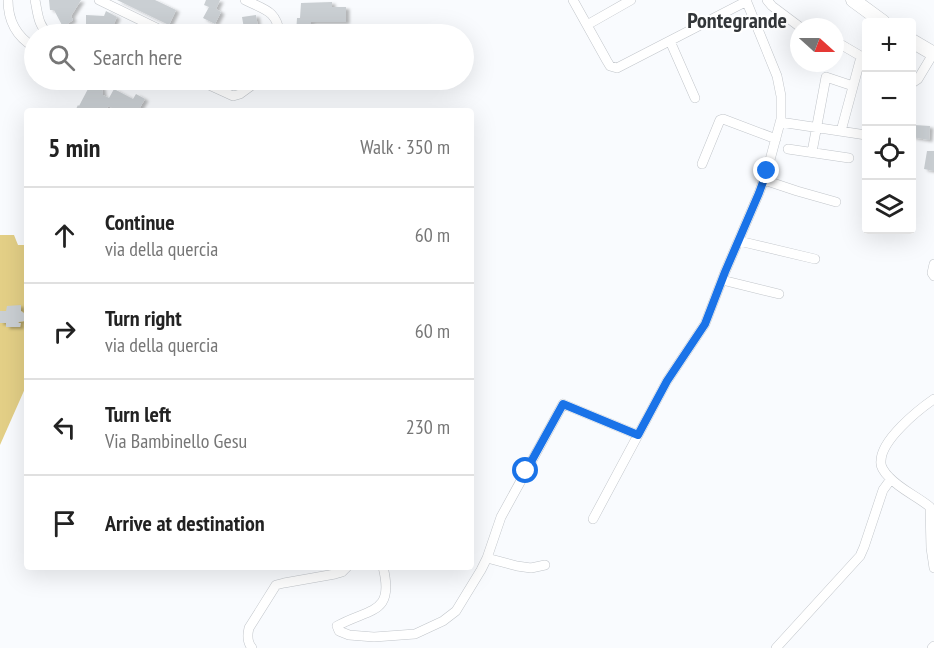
<!DOCTYPE html>
<meta charset="utf-8">
<style>
:root{--surface:#fff;--page:#f2f2f2;--text:#222;--muted:#767676;--line:#e0e0e0}
body{margin:0;font-family:"PT Sans Narrow",sans-serif;background:var(--page);color:var(--text)}
.controls{position:absolute;right:18px;top:18px;display:grid;overflow:hidden;border-radius:6px;box-shadow:0 6px 24px #0002}
.controls button{width:54px;height:54px;display:grid;place-items:center;padding:0;border:0;border-bottom:2px solid var(--line);background:var(--surface);color:var(--text);font:30px sans-serif}
.compass{position:absolute;left:790px;top:18px;width:54px;height:54px;border-radius:50%;background:var(--surface);box-shadow:0 6px 24px #0002;rotate:111deg}
.stop{position:absolute;width:18px;height:18px;margin:-14px;border:4px solid #1a73e8;border-radius:50%;background:#fff}
.stop.end{background:#1a73e8;border-color:#fff;box-shadow:0 2px 6px #0008}
.list{margin:0;padding:0;list-style:none}
h2{display:flex;justify-content:space-between;align-items:center;height:78px;margin:0;padding:0 24px;font-size:26px}
h2 small{font-size:20px;font-weight:400;color:var(--muted)}
.list li{display:grid;grid-template-columns:39px 1fr auto;gap:18px;align-items:center;box-sizing:border-box;height:96px;padding:0 24px;border-top:2px solid var(--line)}
.list b{display:block;font-size:22px;white-space:nowrap}
.list p{margin:0;font-size:20px;white-space:nowrap;color:var(--muted)}
.list em{font-size:20px;font-style:normal;color:var(--muted)}
.icon{flex:none;width:33px;height:33px;fill:none;stroke:currentColor;stroke-width:2;stroke-linecap:round;stroke-linejoin:round}
.map{position:relative;flex:none;width:934px;height:648px;overflow:hidden}
.search{position:absolute;background:var(--surface);box-shadow:0 6px 24px #0002;left:24px;top:24px;width:450px;height:66px;display:flex;align-items:center;gap:15px;box-sizing:border-box;padding:0 21px;border-radius:33px;color:var(--muted);font-size:22px}
.panel{position:absolute;background:var(--surface);box-shadow:0 6px 24px #0002;left:24px;top:108px;width:450px;height:462px;border-radius:6px}
.map>svg:first-child{display:block}
.green{fill:#e3cf86}
.building{fill:#cacfd3;filter:url(#shadow)}
.lines{fill:none;stroke-linecap:round;stroke-linejoin:round}
.street-casing{stroke:#c1c5ca;stroke-width:10}
.secondary-casing{stroke:#c1c5ca;stroke-width:15}
.street{stroke:#fff;stroke-width:9}
.secondary{stroke:#fff;stroke-width:14}
.route{stroke:#1a73e8;stroke-width:8}
.labels{text-anchor:middle;dominant-baseline:central;stroke-width:4.5;stroke-linejoin:round;paint-order:stroke}
.district-label{font-size:22px;font-weight:bold;fill:#333639;stroke:#fff}
</style>
<div class="map">
<svg width="934" height="648" viewBox="0 0 934 648">
<defs>
<filter id="shadow"><feDropShadow dx="3.5" dy="2" stdDeviation="1.5" flood-color="#0004"/></filter>
</defs>
<rect width="100%" height="100%" fill="#f9fbfe"/>
<path class="green" d="M0 235H14L18 245H27V384L0 445Z"/>
<path class="building" d="M49 0H81L71 16 73 20 63 27 54 10H50Z
M117 0H155L176 10 169 25Z
M206 0H220L216 9 221 12 215 24 203 18 209 7 204 5Z
M332 2V7H346V22H311L310 34H296L297 18H300L301 3Z
M106 11 117 17 112 28 108 34H92L94 33 91 28H86V15L104 16Z
M256 15 259 34H245L242 17Z
M96 84 102 87 103 95 109 98 114 89 133 99 136 94 145 99 138 111H118L108 106 106 111H75L78 105 79 106 89 87Z
M914 125 930 126 929 140 912 137Z
M927 151H934V171L924 169Z
M21 305V311L25 314 26 316 24 321 19 322 18 323H21L20 327H6V323H0V311H6L7 306Z"/>
<g class="lines">
<g class="street-casing">
<path id="street" d="M8 0C8 21 17 37 34 47
M35 0C38 14 38 26 49 34
M99 0 169 34
M245 0C265 10 276 10 280 34
M573 0 607 61 610 66 617 68 747 1
M767 0 772 6 800 27
M587 25 631 0
M670 41 695 98
M835 41 864 58
M138 80 151 85H175
M198 80 233 96 240 94 259 80
M912 83 918 79 933 54
M780 122 866 135
M841 131 861 57
M788 149 849 158
M812 152 826 77 853 86
M702 164 720 120 723 119 776 139
M764 180 797 191 836 202
M739 241 815 259
M934 264 932 273 934 276
M722 280 779 294
M934 399C918 410 881 440 881 461 880 466 885 473 889 477 901 490 917 496 930 507L931 548 934 568
M593 519 667 381 705 324 725 272 759 193 767 171 781 119V96L777 76 746 0
M487 558 517 566 531 568 545 565
M383 567C395 615 369 608 337 626L339 631 349 635 374 637 415 634 443 621 456 611 481 570 487 558 501 517 563 404 638 435
M252 648C247 642 247 636 249 628L276 585 284 583 335 574 342 572 347 567
M776 648 860 556 864 547 883 490 891 479
M932 648 934 646"/>
</g>
<g class="secondary-casing">
<path id="secondary" d="M853 0 883 22
M912 41 934 54"/>
</g>
<use href="#street" class="street"/>
<use href="#secondary" class="secondary"/>
</g>
<g class="lines">
<path class="route" d="M526 471 563 404 638 435 667 381 705 324 725 272 759 193 767 171"/>
</g>
<g class="labels">
<g class="district-label">
<text x="737" y="20">Pontegrande</text>
</g>
</g>
</svg>
<div class="controls">
<button>+</button>
<button>−</button>
<button><svg class="icon" aria-label="locate" viewBox="0 0 24 24"><circle cx="12" cy="12" r="6"/><path d="M12 2v4M12 18v4M2 12h4M18 12h4"/></svg></button>
<button><svg class="icon" aria-label="layers" viewBox="0 0 24 24"><path d="M12 4l9 5-9 5-9-5zM3 14l9 5 9-5"/></svg></button>
</div>
<svg class="compass" viewBox="-18 -18 36 36"><path d="M0-13l5 13h-10z" fill="#e53935"/><path d="M0 13l5-13h-10z" fill="#767676"/></svg>
<div class="stop" style="left:526px;top:471px"></div>
<div class="stop end" style="left:767px;top:171px"></div>
<div class="search"><svg class="icon" aria-label="search" viewBox="0 0 24 24"><circle cx="10" cy="10" r="6"/><path d="M15 15l6 6"/></svg>Search here</div>
<section class="panel">
<h2>5 min<small>Walk · 350 m</small></h2>
<ul class="list">
<li><svg class="icon" aria-label="ahead" viewBox="0 0 24 24"><path d="M12 20V5M6 11l6-6 6 6"/></svg><div><b>Continue</b><p>via della quercia</p></div><em>60 m</em></li>
<li><svg class="icon" aria-label="right" viewBox="0 0 24 24"><path d="M7 20v-9h11M14 6l5 5-5 5"/></svg><div><b>Turn right</b><p>via della quercia</p></div><em>60 m</em></li>
<li><svg class="icon" aria-label="left" viewBox="0 0 24 24"><path d="M17 20v-9H6M10 6l-5 5 5 5"/></svg><div><b>Turn left</b><p>Via Bambinello Gesu</p></div><em>230 m</em></li>
<li><svg class="icon" aria-label="arrive" viewBox="0 0 24 24"><path d="M6 21V4h12l-3 4 3 4H6"/></svg><div><b>Arrive at destination</b></div></li>
</ul>
</section>
</div>
